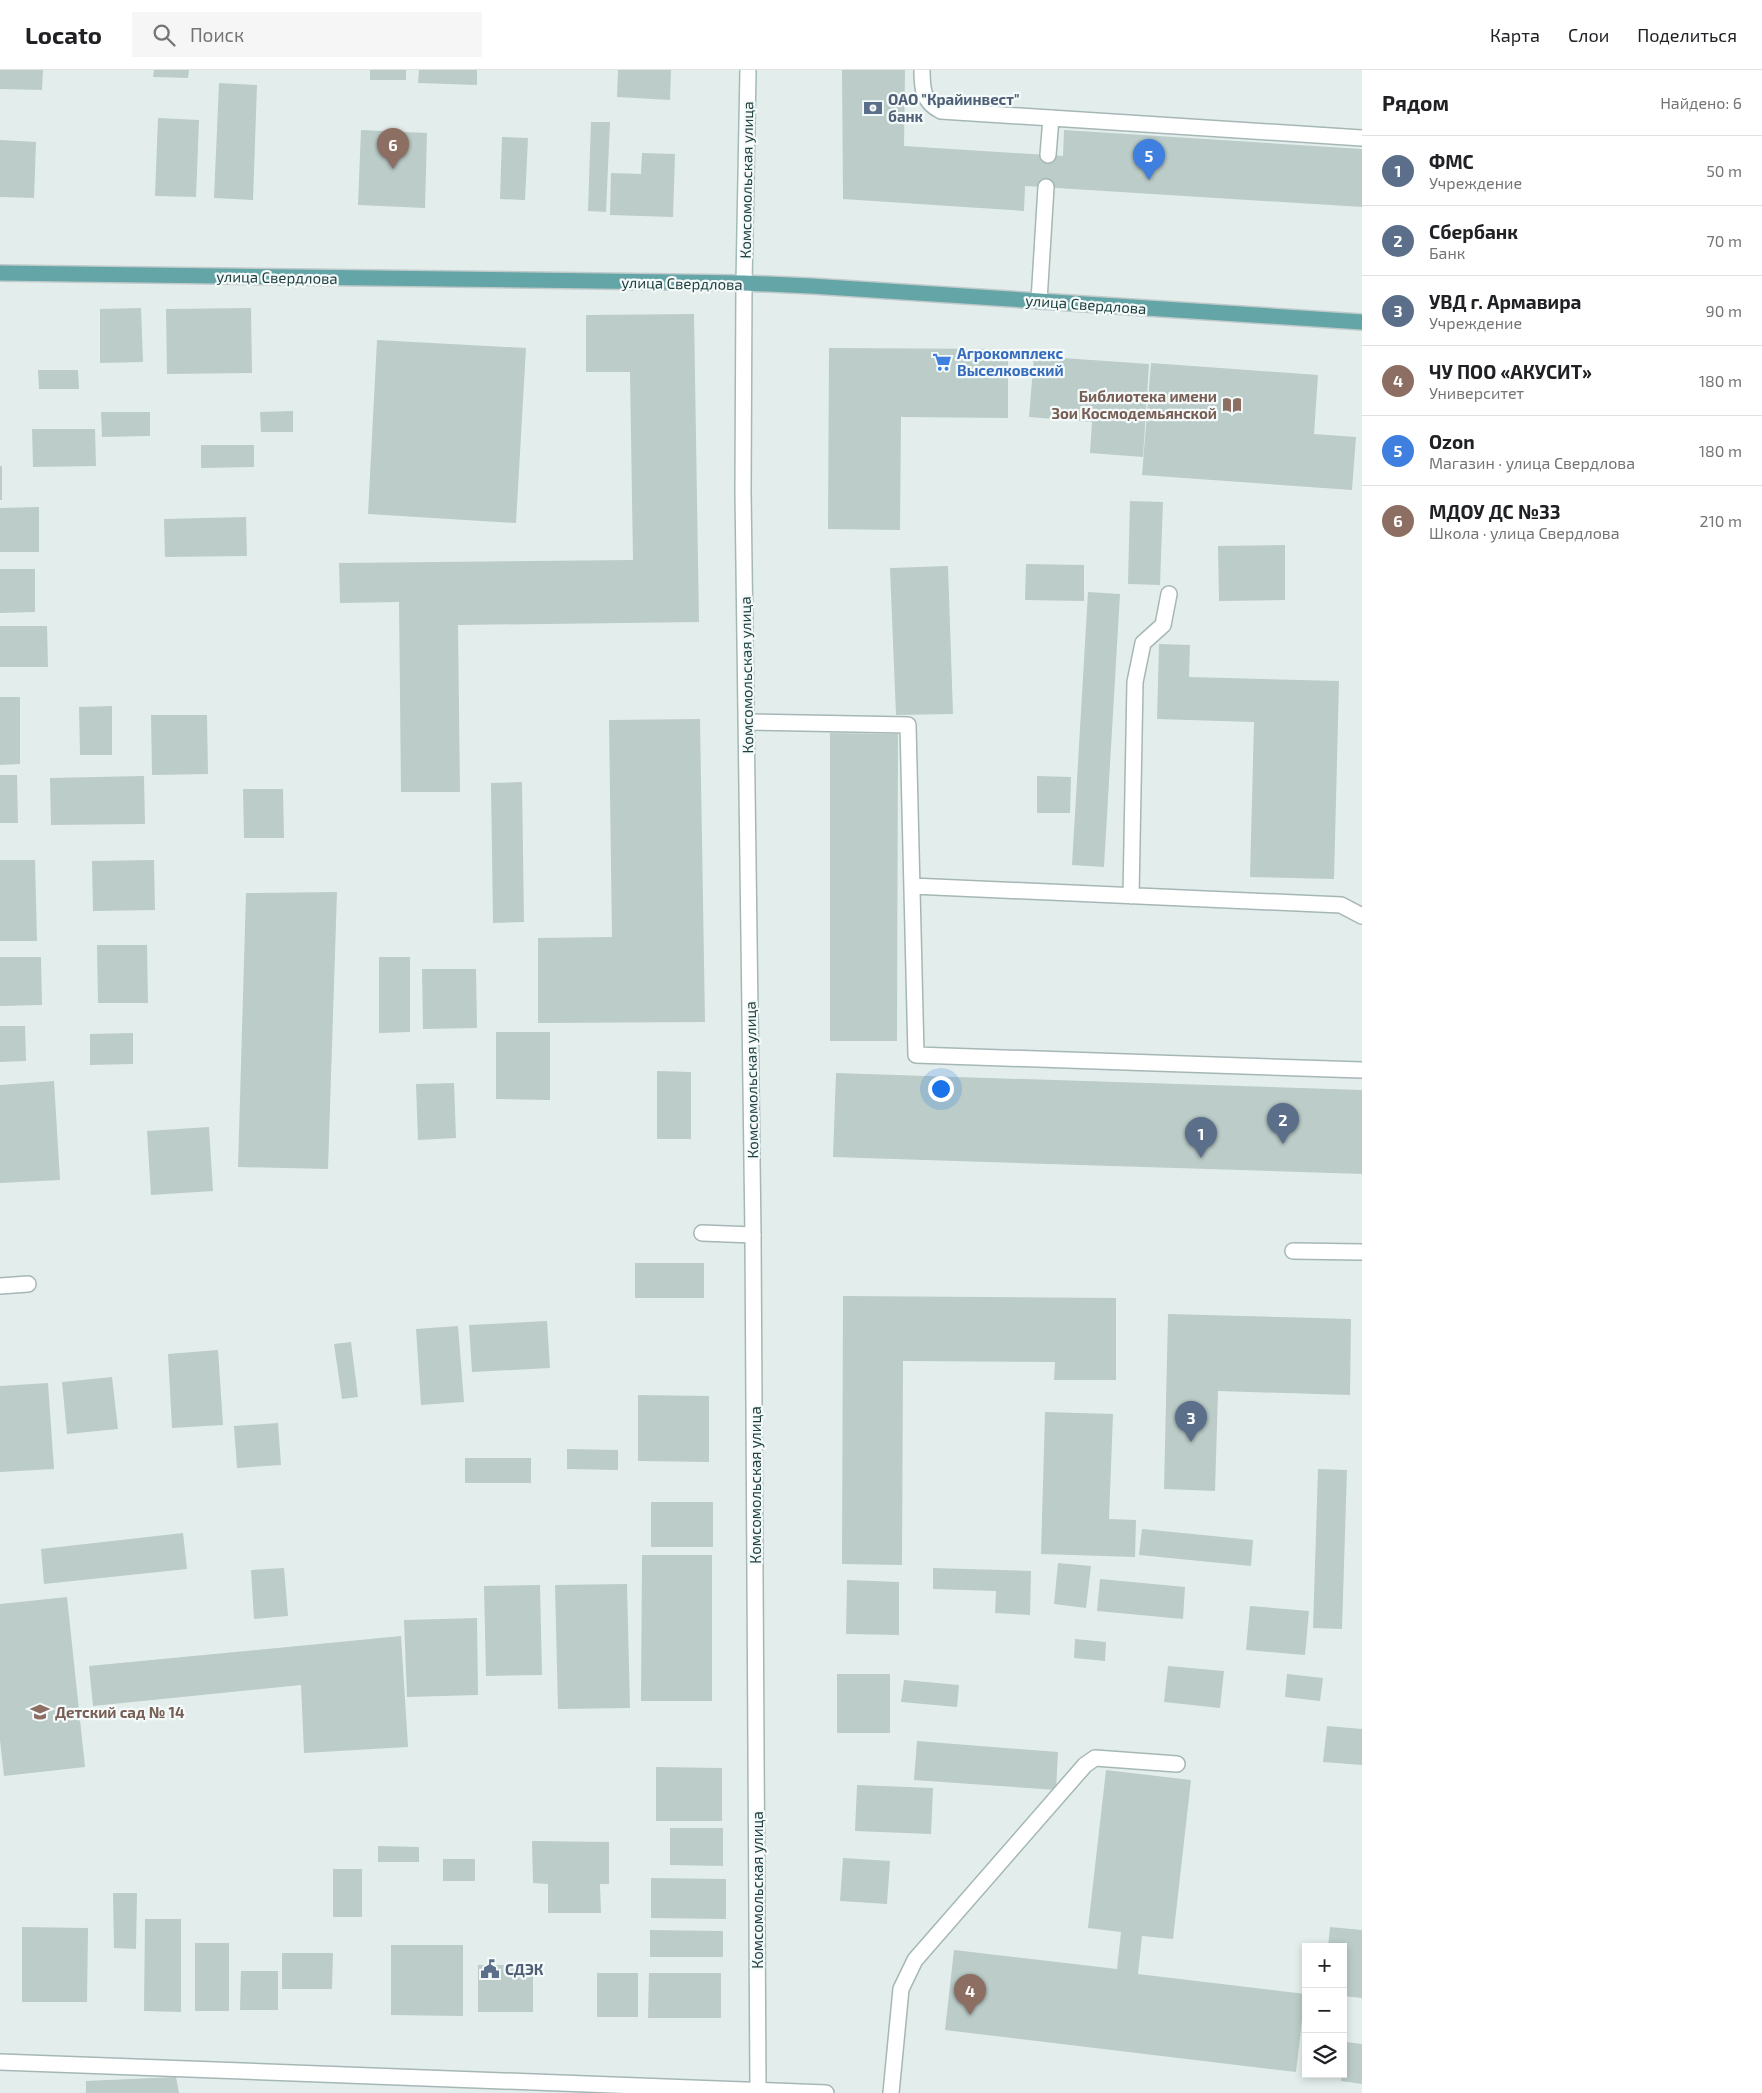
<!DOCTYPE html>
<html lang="ru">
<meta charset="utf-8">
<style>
:root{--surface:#fff;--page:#f6f6f6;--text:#202124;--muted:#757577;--line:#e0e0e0;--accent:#0f766e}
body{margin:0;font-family:"Exo 2",sans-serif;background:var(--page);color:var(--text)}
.controls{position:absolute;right:15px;bottom:15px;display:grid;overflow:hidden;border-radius:0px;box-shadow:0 2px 8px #0003}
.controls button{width:45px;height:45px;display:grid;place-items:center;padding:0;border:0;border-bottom:1px solid var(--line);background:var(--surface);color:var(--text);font:25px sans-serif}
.you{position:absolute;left:940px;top:1018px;width:18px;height:18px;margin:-12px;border:4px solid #fff;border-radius:50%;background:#1a73e8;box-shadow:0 0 0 8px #1a73e833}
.badge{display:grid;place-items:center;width:32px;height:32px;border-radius:50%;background:var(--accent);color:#fff;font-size:16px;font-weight:700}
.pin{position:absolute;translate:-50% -41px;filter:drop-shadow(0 1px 2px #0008)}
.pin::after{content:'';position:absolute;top:26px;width:18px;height:15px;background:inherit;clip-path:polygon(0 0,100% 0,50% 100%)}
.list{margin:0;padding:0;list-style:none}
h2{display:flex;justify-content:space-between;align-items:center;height:65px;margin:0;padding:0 20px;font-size:21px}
h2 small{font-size:16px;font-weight:400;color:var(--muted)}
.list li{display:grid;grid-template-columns:32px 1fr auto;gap:15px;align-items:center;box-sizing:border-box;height:70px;padding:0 20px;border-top:1px solid var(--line)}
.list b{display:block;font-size:19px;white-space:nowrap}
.list p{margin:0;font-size:16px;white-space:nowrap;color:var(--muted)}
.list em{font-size:16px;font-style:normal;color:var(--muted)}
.icon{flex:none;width:28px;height:28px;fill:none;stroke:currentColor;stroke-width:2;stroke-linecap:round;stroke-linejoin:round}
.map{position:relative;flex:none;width:1362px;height:2023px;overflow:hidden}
header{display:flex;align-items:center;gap:30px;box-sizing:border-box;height:70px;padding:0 25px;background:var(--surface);border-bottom:1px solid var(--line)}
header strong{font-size:24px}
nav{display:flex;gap:28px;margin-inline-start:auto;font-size:18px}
.search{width:350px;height:45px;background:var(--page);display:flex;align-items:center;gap:12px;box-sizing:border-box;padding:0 18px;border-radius:0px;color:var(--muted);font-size:19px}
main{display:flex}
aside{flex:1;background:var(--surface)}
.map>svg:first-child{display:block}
.building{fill:#bbccc9}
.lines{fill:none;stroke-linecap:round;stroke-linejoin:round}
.service-casing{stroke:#a5b7b5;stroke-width:18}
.minor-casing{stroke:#a5b7b5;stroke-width:18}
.tertiary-casing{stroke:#a5b7b5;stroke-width:18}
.secondary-casing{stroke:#a1bbb9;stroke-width:18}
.primary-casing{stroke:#c1caca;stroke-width:18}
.service{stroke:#fff;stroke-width:15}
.minor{stroke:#fff;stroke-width:15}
.tertiary{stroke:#fff;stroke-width:15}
.secondary{stroke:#fff;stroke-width:15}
.primary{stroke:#64a5a7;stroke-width:15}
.labels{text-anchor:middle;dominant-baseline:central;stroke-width:4.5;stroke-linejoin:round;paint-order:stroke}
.service-label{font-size:15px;font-weight:bold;fill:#4e5e75;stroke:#f4faf9;text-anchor:start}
.street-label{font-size:15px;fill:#214141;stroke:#f4faf9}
.shop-label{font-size:15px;font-weight:bold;fill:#366cbe;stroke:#f4faf9;text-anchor:start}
.education-label{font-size:15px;font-weight:bold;fill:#785e54;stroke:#f4faf9;text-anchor:end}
</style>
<header>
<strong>Locato</strong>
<div class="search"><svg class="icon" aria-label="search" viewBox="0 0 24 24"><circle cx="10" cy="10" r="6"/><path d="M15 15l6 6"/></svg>Поиск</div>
<nav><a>Карта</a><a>Слои</a><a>Поделиться</a></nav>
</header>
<main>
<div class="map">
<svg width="1362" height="2023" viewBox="0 0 1362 2023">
<rect width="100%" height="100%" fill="#e3eeec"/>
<path class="building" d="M0 0H43L42 20 0 19Z
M154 0H189L188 8 153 7Z
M370 0H406V10H370Z
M419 0H477V15L418 13Z
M618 0H671L670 30 617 27Z
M842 0H905L904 76 1063 86 1064 60 1362 79V137L1025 116 1024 141 843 129Z
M219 13 257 15 253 130 214 128Z
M158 48 199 50 196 127 155 126Z
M591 52H610L606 142 588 141Z
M361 60 427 63 425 138 358 135Z
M502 67 528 68 525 130 500 129Z
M0 70 36 72 34 128 0 127Z
M642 83 675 84 673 147 610 145 611 103 641 104Z
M141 238 143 292 100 293V239Z
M251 238 252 303 167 304 166 239Z
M694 244 699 552 458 555 460 722H401L399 532 340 533 339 493 633 490 630 302H586V245Z
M377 270 526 278 516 453 368 444Z
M829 278 1008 279V348L901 347 900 460 828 459Z
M1034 286 1149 294 1143 387 1090 383 1092 352 1029 347Z
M1151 293 1318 305 1314 364 1356 367 1352 420 1142 405Z
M38 300H78L79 319H39Z
M293 341V362H261L260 342Z
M101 342H150V366L102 367Z
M32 359H95L96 396 33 397Z
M201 375H254V397L201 398Z
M0 396H2V430H0Z
M1130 431 1163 432 1160 515 1128 514Z
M39 437V482H0V438Z
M246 447 247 486 165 487 164 449Z
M1285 475V530L1219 531 1218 476Z
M1026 494 1084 495V531L1025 530Z
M948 496 953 644 896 645 890 498Z
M0 499H35V542L0 543Z
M1088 522 1120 524 1104 797 1072 795Z
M0 556H47L48 597H0Z
M1159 574 1190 575 1189 607 1339 611 1334 809 1250 807 1254 652 1157 649Z
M0 627H20V694L0 695Z
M112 636V685H80L79 637Z
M151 645H207L208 704 152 705Z
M700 649 705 952 538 953V868L612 867 609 650Z
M830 663 898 664 897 971H830Z
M0 705H17L18 753H0Z
M144 706 145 754 51 755 50 708Z
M1037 706 1071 707 1070 743H1037Z
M522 712 524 852 493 853 491 713Z
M243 719H283L284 768H244Z
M0 790H35L37 871H0Z
M154 790 155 840 93 841 92 791Z
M337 822 328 1099 238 1097 246 823Z
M97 875H147L148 933H98Z
M0 887H41L42 935 0 936Z
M379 887H410V962L379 963Z
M422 899H476L477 958 423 959Z
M0 956H25L26 991 0 992Z
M496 962H550V1030L496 1029Z
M133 963V994L90 995V964Z
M657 1001 691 1002V1069H657Z
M836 1003 1362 1020V1104L833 1087Z
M54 1011 60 1110 0 1113V1015Z
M454 1013 456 1068 418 1070 416 1014Z
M209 1057 213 1121 151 1125 147 1061Z
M635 1193H704V1228H635Z
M843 1226 1116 1228V1310H1054L1055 1292 903 1291 902 1495 842 1494Z
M1168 1244 1351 1249 1350 1325 1218 1321 1215 1421 1164 1419Z
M547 1251 550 1298 472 1302 469 1255Z
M458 1256 464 1332 421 1335 416 1259Z
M351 1272 358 1327 342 1329 334 1274Z
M218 1280 223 1355 172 1358 168 1284Z
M112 1307 118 1359 67 1364 62 1312Z
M48 1313 54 1399 0 1402V1316Z
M638 1325 709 1326V1392L638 1391Z
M1045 1342 1113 1344 1109 1449 1136 1450 1135 1487 1041 1484Z
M278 1353 281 1395 237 1398 234 1356Z
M567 1379 618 1380V1400L567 1399Z
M465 1388H531V1413H465Z
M1318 1399 1347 1400 1342 1559 1313 1558Z
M651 1432H713V1477H651Z
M1142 1459 1253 1470 1251 1496 1139 1485Z
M183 1463 187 1499 44 1514 41 1479Z
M642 1485H712V1631H641Z
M1058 1493 1091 1496 1086 1538 1054 1534Z
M284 1498 288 1546 254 1549 251 1500Z
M933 1498 1031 1501 1030 1545 995 1543 996 1521 933 1519Z
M1100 1509 1185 1517 1183 1549 1097 1541Z
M847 1510 899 1512V1565L846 1564Z
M627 1514 630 1638 558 1639 555 1515Z
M540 1515 542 1605 486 1606 484 1516Z
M67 1527 85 1697 4 1706 0 1670V1534Z
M1250 1536 1309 1541 1305 1585 1246 1580Z
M477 1548 478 1625 407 1627 404 1550Z
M401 1566 408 1677 304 1683 301 1615 93 1636 89 1596Z
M1075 1569 1106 1572 1105 1591 1074 1588Z
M1168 1596 1224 1601 1220 1638 1164 1632Z
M837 1604H890V1663H837Z
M1287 1604 1323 1608 1320 1631 1285 1627Z
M904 1610 959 1615 957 1637 901 1632Z
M1327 1656 1362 1659V1695L1323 1692Z
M917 1671 1058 1682 1056 1720 914 1710Z
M656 1697 722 1698V1751H656Z
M1106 1700 1191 1710 1173 1869 1142 1866 1138 1904 1305 1924 1296 2002 945 1960 954 1880 1117 1899 1121 1862 1088 1858Z
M857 1715 933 1718 931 1764 855 1761Z
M670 1758H723V1796L670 1795Z
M532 1771 609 1772V1814H600L601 1843H548V1814L533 1813Z
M378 1776 419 1777V1792H378Z
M843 1788 890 1791 887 1834 840 1831Z
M443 1789H475V1811H443Z
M333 1799H362V1847H333Z
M651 1808 726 1809V1849L651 1848Z
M113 1823H137L136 1879 114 1878Z
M145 1849H181V1942L144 1941Z
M22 1857 88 1858 87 1932H22Z
M1330 1857 1362 1860V1928L1343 1926V1877H1328Z
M650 1860 723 1861V1887H650Z
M195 1873H229V1941H195Z
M391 1875H463V1946L391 1945Z
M282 1883H333L332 1919H282Z
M478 1895H533V1942H478Z
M241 1901H278V1940H240Z
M597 1903H638V1947H597Z
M649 1903H721V1948H648Z
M1346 1972 1362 1974V2014L1341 2011Z
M176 2007 179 2023H86V2011Z"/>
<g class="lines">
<g class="service-casing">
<path id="service" d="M922 0C922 19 923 32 941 41L1362 68
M1048 85 1051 48
M1039 231 1046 117
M747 652 908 655 916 985 1362 1000
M912 816 1341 835 1362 846
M1131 826 1135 612 1143 573 1163 555 1169 524
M1293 1181 1362 1182
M891 2023 901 1919 915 1890 1085 1695 1095 1688 1177 1694"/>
</g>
<g class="minor-casing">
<path id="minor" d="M702 1163 753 1165
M0 1216 28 1214
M0 1992 826 2023"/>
</g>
<g class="tertiary-casing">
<path id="tertiary" d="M744 213 743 421 753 1165 758 2020"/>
</g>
<g class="secondary-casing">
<path id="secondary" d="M744 213 748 0"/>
</g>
<g class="primary-casing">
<path id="primary" d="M0 203 744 213 811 216 1362 252"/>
</g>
<use href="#service" class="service"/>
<use href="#minor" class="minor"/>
<use href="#tertiary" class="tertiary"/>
<use href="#secondary" class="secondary"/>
<use href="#primary" class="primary"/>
</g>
<defs>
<g id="bank-bare" transform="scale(1.5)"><path d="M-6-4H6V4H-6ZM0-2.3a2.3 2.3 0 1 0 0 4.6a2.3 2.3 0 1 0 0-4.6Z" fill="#5c6f8a" stroke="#f4faf9" stroke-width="2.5" paint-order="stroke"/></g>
<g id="supermarket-bare" transform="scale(1.5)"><path d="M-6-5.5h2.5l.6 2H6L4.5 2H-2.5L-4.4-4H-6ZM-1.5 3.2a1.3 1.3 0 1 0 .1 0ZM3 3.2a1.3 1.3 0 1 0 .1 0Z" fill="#3f7fe0" stroke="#f4faf9" stroke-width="2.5" paint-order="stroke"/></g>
<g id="library-bare" transform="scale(1.5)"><path d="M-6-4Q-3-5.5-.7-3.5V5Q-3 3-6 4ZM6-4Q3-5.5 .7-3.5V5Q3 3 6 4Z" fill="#8d6e63" stroke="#f4faf9" stroke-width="2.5" paint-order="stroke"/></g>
<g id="school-bare" transform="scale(1.5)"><path d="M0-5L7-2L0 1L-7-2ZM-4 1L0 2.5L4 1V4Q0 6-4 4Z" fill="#8d6e63" stroke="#f4faf9" stroke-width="2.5" paint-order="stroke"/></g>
<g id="civic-bare" transform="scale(1.5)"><path d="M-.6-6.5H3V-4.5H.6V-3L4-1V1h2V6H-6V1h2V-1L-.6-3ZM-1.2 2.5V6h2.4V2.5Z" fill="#5c6f8a" stroke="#f4faf9" stroke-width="2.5" paint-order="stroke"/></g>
</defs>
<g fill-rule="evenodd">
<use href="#bank-bare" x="873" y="38"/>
<use href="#supermarket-bare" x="942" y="292"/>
<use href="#library-bare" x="1232" y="335"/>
<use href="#school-bare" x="40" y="1642"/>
<use href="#civic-bare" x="490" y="1899"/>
</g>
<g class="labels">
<g class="service-label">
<text x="888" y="29">ОАО "Крайинвест"<tspan x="888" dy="17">банк</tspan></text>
<text x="505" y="1899">СДЭК</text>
</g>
<g class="street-label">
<text transform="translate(746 110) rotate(-89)">Комсомольская улица</text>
<text transform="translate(277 207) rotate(1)">улица Свердлова</text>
<text transform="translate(682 213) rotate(1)">улица Свердлова</text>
<text transform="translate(1086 234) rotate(4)">улица Свердлова</text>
<text transform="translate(746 605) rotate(-91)">Комсомольская улица</text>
<text transform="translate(751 1010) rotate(-91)">Комсомольская улица</text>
<text transform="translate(755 1415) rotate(-90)">Комсомольская улица</text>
<text transform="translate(757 1820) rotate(-90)">Комсомольская улица</text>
</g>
<g class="shop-label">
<text x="957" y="283">Агрокомплекс<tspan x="957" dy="17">Выселковский</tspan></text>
</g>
<g class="education-label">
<text x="1217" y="326">Библиотека имени<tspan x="1217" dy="17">Зои Космодемьянской</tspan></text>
<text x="55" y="1642" text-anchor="start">Детский сад № 14</text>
</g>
</g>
</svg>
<div class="controls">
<button>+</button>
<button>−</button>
<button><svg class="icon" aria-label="layers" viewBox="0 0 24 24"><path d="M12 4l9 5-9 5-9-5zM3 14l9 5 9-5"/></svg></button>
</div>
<div class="you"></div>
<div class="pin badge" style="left:1201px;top:1088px;background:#5c6f8a">1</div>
<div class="pin badge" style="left:1283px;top:1074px;background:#5c6f8a">2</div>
<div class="pin badge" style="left:1191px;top:1372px;background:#5c6f8a">3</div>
<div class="pin badge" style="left:970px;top:1945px;background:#8d6e63">4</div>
<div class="pin badge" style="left:1149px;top:110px;background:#3f7fe0">5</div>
<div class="pin badge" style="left:393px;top:99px;background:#8d6e63">6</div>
</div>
<aside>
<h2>Рядом<small>Найдено: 6</small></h2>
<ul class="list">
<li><span class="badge" style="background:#5c6f8a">1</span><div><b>ФМС</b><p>Учреждение</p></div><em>50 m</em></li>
<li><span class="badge" style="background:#5c6f8a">2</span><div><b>Сбербанк</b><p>Банк</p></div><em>70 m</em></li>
<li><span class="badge" style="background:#5c6f8a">3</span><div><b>УВД г. Армавира</b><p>Учреждение</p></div><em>90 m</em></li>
<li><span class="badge" style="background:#8d6e63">4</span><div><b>ЧУ ПОО «АКУСИТ»</b><p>Университет</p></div><em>180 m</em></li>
<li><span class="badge" style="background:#3f7fe0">5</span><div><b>Ozon</b><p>Магазин · улица Свердлова</p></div><em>180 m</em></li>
<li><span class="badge" style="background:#8d6e63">6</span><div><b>МДОУ ДС №33</b><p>Школа · улица Свердлова</p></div><em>210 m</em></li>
</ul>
</aside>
</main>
